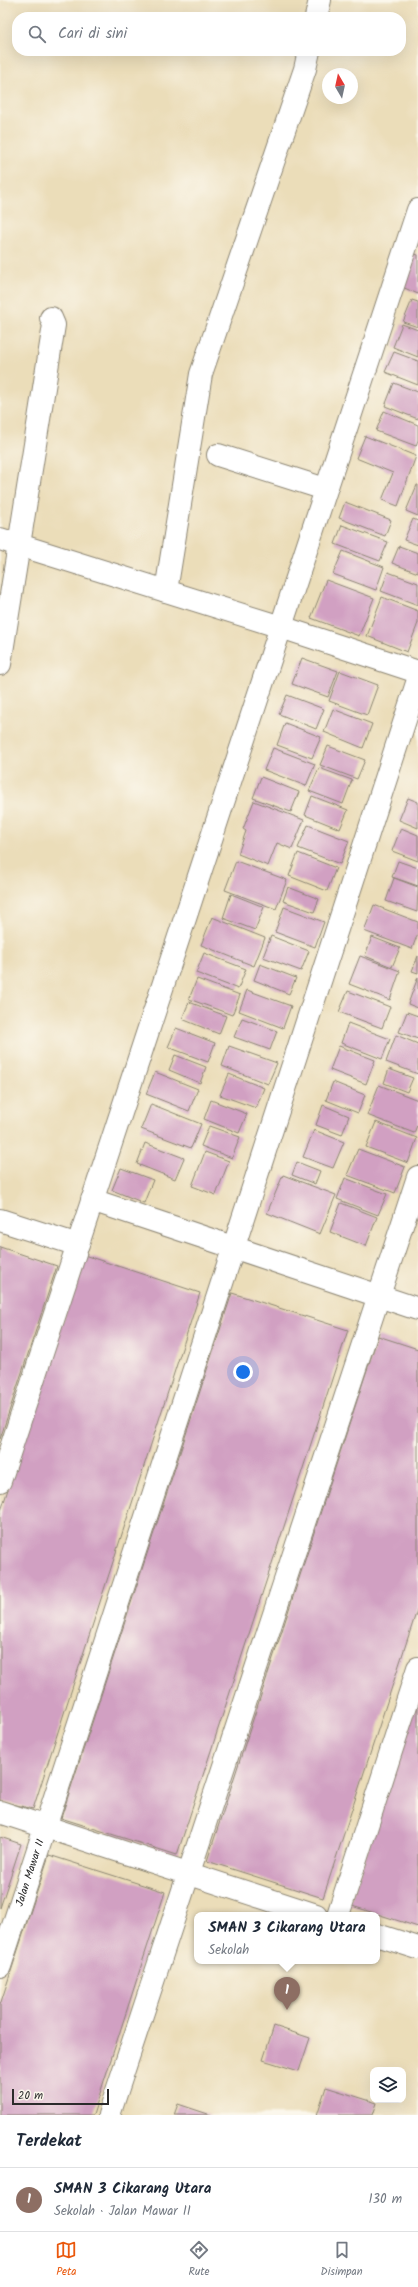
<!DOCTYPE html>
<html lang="id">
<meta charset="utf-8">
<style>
:root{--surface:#fff;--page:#f2f2f3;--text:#1f2937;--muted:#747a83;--line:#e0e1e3;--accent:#ea580c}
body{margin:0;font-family:Kalam,sans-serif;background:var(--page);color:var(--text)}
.controls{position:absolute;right:12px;bottom:12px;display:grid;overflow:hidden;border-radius:8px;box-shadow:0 4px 16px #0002}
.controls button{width:36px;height:36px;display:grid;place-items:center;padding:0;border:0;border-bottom:1px solid var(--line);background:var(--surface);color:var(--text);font:20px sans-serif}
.compass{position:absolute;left:322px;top:68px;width:36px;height:36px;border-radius:50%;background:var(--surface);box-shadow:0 4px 16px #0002;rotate:351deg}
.scale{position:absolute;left:12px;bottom:10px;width:97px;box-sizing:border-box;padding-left:4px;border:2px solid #2b2b2b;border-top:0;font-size:11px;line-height:14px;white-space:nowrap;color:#2b2b2b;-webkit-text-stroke:3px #fbf7ec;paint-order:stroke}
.you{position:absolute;left:243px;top:1372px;width:14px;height:14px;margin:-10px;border:3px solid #fff;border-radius:50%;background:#1a73e8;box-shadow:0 0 0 6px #1a73e833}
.badge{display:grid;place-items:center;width:26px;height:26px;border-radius:50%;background:var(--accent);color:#fff;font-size:13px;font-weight:700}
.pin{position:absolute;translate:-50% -33px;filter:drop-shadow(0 1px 2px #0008)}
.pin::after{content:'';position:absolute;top:21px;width:14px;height:12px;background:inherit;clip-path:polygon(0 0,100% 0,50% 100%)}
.popup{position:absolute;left:194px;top:1912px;width:186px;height:52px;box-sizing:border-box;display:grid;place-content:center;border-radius:8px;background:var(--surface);filter:drop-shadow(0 1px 3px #0005);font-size:13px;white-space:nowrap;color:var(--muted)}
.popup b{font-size:15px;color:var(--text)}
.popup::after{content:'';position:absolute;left:50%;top:100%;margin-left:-8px;border:8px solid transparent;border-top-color:var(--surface)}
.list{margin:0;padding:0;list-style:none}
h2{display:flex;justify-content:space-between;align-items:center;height:52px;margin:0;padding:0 16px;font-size:17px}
h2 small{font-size:13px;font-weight:400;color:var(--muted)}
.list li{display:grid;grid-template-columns:26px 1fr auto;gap:12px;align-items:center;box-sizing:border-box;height:64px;padding:0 16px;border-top:1px solid var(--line)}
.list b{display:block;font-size:15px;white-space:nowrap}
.list p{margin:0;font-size:13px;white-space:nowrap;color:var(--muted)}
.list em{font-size:13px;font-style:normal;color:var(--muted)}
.icon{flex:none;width:22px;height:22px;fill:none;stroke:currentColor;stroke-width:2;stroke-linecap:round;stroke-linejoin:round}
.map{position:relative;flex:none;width:418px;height:2115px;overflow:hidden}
.search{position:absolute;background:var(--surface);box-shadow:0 4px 16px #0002;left:12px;right:12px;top:12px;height:44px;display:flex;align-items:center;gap:10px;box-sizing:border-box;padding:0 14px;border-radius:16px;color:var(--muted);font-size:15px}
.sheet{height:116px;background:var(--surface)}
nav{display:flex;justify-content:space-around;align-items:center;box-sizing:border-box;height:56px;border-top:1px solid var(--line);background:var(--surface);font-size:11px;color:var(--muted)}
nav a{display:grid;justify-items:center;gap:2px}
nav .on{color:var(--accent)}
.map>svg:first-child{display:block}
.building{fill:#d1a0c2}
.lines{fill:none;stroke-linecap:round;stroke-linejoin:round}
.minor-casing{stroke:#8b8472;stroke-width:24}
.minor{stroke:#fff;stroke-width:22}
.labels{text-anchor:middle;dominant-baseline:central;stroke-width:3;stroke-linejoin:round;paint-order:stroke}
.street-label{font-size:11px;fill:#2b2b2b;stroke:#fbf7ec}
</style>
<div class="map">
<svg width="418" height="2115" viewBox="0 0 418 2115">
<rect width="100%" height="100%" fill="#fbf7ec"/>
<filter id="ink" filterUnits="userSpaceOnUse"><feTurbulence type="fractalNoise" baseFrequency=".025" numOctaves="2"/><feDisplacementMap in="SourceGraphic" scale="8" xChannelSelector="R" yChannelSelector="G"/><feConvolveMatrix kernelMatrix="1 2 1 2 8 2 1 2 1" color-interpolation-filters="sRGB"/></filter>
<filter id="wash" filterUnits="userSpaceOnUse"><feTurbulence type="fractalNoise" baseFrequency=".012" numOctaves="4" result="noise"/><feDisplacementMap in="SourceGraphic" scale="16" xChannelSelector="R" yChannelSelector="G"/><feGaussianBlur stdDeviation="0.9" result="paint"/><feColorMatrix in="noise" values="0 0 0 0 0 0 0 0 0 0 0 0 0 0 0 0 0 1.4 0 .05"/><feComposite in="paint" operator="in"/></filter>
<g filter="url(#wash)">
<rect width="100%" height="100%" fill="#ebddb9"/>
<g id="blocks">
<path class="building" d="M413 253 418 255V294L400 286Z
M412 300 418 302V327L403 322Z
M402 324 418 330V357L393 347Z
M394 352 418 361V385L385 372Z
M394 383 418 392V419L385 406Z
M384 411 418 425V440L416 446 376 431Z
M365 436 416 456 398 506 382 500 393 473 356 458Z
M417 485H418V516L406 511Z
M345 502 391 520 385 536 339 518Z
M413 519 418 521V545L404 540Z
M342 525 388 542 380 561 335 544Z
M399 546 418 553V573L392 563Z
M343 551 384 567 376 590 333 574Z
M388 572 418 583V605L381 591Z
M326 580 374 598 359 636 311 618Z
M382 597 418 611V623L407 652 367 636Z
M302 658 338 671 328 697 292 684Z
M340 671 378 685 367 715 329 701Z
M287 695 324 709 316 729 279 714Z
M333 709 372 724 363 748 324 732Z
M285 723 321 737 312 758 277 745Z
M328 746 365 760 357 779 320 765Z
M273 748 315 764 306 786 264 770Z
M319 768 352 780 343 804 309 791Z
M261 777 299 792 291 812 253 798Z
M312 796 348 810 340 829 305 815Z
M408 798 418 802V828L399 820Z
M254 801 304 820 292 849 277 843 268 866 238 854 246 831 243 829Z
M308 825 349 841 340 864 298 848Z
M401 828 418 835V861L392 851Z
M298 853 336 868 327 891 289 876Z
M236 861 287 880 276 909 225 890Z
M398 861 418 868V886L392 877Z
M394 878 418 887 417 912 386 901Z
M288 887 319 899 314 912 283 901Z
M231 894 264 907 255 930 223 918Z
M374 905 418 922V933L412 949 364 931Z
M284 907 324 922 315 947 275 932Z
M212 917 265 938 254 966 201 945Z
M271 936 309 951 301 971 263 957Z
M372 937 400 948 392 967 365 956Z
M204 953 246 969 238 989 196 973Z
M360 956 400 971 390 1000 349 984Z
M418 956V973L412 971Z
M260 964 296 978 289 994 254 980Z
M418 977V1008L408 1004Z
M197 979 240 995 232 1015 189 999Z
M247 990 291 1006 283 1028 239 1011Z
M348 991 390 1007 382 1028 339 1012Z
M189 1002 226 1016 219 1034 182 1019Z
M407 1012 418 1016V1039L399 1032Z
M242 1018 277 1031 270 1050 234 1037Z
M348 1023 390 1039 382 1059 341 1043Z
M176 1028 215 1043 208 1062 168 1047Z
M396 1035 418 1044V1074L386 1062Z
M229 1046 277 1063 268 1084 222 1066Z
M339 1046 375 1060 366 1084 330 1070Z
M175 1055 206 1067 200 1083 169 1070Z
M389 1069 413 1078 407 1092 384 1083Z
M155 1072 198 1089 189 1111 146 1094Z
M229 1074 264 1088 256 1108 220 1095Z
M333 1082 365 1095 358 1113 326 1100Z
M379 1085 418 1100V1123L414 1133 367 1115Z
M211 1100 247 1114 239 1133 204 1119Z
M151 1104 201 1124 191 1148 141 1129Z
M323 1105 349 1116 342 1135 316 1125Z
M376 1122 417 1138 408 1163 366 1147Z
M209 1126 240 1137 232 1158 201 1146Z
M314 1130 344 1142 333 1168 303 1157Z
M145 1143 184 1158 175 1179 137 1164Z
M358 1149 405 1167 395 1193 347 1175Z
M205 1152 229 1161 216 1195 192 1186Z
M297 1162 320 1171 315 1184 292 1175Z
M121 1168 153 1180 144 1203 112 1190Z
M283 1175 336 1195 320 1234 267 1213Z
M345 1178 387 1194 378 1215 337 1199Z
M341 1203 377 1217 366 1246 330 1232Z
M0 1247 57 1266 0 1439Z
M84 1255 200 1293 33 1809 0 1801V1514Z
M232 1293 348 1330 177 1855 61 1818Z
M378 1336 418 1349V1607L323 1898 207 1861Z
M418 1695V1927L349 1905Z
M0 1837 21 1844 0 1908Z
M49 1855 165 1892 93 2115H0V2005Z
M274 2026 310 2038 299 2071 263 2060Z
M326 2087 377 2103 373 2115H317Z
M178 2104 211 2115H174Z"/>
</g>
</g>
<g filter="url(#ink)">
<use href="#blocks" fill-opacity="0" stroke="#8b8472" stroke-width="1"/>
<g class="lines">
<g class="minor-casing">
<g id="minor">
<path d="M316 17 320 0"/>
<path d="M218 455 325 489"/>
<path d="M0 539 281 627 418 672"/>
<path d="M166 591 201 374 305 69 309 51"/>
<path d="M0 664 54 325 51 318"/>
<path d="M92 1200 418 1309"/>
<path d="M0 1220 78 1245"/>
<path d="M0 1481 418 210"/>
<path d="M0 1812 316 1915"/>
<path d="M338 1915 418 1668"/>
<path d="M377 1935 418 1948"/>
<path id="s1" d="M0 1966 418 680"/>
<path d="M109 2115 418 1177"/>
</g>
</g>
<use href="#minor" class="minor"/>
</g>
</g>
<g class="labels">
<g class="street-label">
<text stroke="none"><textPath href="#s1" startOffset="98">Jalan Mawar II</textPath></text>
</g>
</g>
</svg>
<div class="controls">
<button><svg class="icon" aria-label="layers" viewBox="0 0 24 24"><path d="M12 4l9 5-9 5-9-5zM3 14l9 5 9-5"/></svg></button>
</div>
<svg class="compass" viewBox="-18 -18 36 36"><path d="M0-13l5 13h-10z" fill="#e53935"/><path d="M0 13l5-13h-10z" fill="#747a83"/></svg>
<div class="scale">20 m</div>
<div class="you"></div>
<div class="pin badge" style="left:287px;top:2010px;background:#8d6e63">1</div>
<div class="popup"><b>SMAN 3 Cikarang Utara</b>Sekolah</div>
<div class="search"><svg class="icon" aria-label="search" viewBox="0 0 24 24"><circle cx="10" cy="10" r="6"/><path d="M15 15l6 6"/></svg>Cari di sini</div>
</div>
<section class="sheet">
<h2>Terdekat<small></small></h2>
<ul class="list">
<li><span class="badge" style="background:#8d6e63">1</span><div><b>SMAN 3 Cikarang Utara</b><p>Sekolah · Jalan Mawar II</p></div><em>130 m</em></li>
</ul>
</section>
<nav>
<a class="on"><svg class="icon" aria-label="map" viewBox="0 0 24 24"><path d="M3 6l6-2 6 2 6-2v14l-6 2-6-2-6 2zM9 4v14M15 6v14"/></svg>Peta</a>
<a><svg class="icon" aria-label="directions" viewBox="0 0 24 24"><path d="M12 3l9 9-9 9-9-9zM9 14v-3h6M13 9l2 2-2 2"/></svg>Rute</a>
<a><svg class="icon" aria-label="saved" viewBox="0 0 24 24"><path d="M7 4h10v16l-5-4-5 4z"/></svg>Disimpan</a>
</nav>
